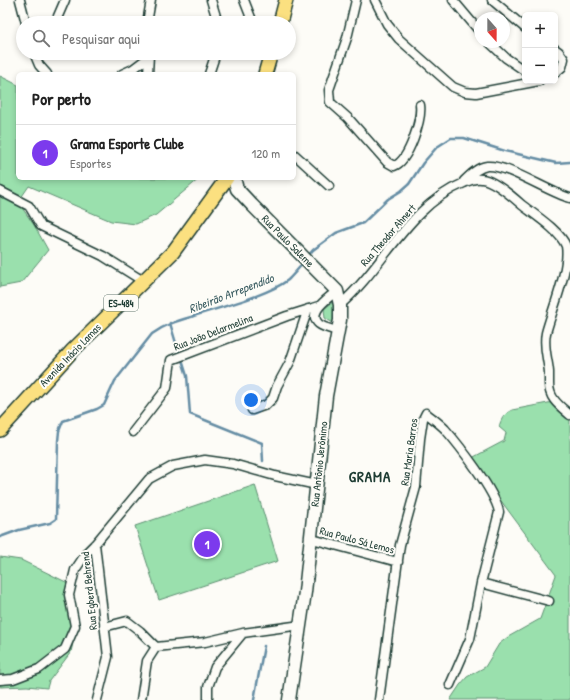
<!DOCTYPE html>
<html lang="pt">
<meta charset="utf-8">
<style>
:root{--surface:#fff;--page:#f2f2f2;--text:#222;--muted:#767676;--line:#e0e0e0;--accent:#7c3aed}
body{margin:0;font-family:"Patrick Hand",sans-serif;background:var(--page);color:var(--text)}
.controls{position:absolute;right:12px;top:12px;display:grid;overflow:hidden;border-radius:6px;box-shadow:0 2px 6px #0003}
.controls button{width:36px;height:36px;display:grid;place-items:center;padding:0;border:0;border-bottom:1px solid var(--line);background:var(--surface);color:var(--text);font:20px sans-serif}
.compass{position:absolute;left:474px;top:12px;width:36px;height:36px;border-radius:50%;background:var(--surface);box-shadow:0 2px 6px #0003;rotate:159deg}
.you{position:absolute;left:251px;top:400px;width:14px;height:14px;margin:-10px;border:3px solid #fff;border-radius:50%;background:#1a73e8;box-shadow:0 0 0 6px #1a73e833}
.badge{display:grid;place-items:center;width:26px;height:26px;border-radius:50%;background:var(--accent);color:#fff;font-size:13px;font-weight:700}
.pin{position:absolute;translate:-50% -50%;border:2px solid #fff;box-shadow:0 1px 4px #0006}
.list{margin:0;padding:0;list-style:none}
h2{display:flex;justify-content:space-between;align-items:center;height:52px;margin:0;padding:0 16px;font-size:17px}
h2 small{font-size:13px;font-weight:400;color:var(--muted)}
.list li{display:grid;grid-template-columns:26px 1fr auto;gap:12px;align-items:center;box-sizing:border-box;height:56px;padding:0 16px;border-top:1px solid var(--line)}
.list b{display:block;font-size:15px;white-space:nowrap}
.list p{margin:0;font-size:13px;white-space:nowrap;color:var(--muted)}
.list em{font-size:13px;font-style:normal;color:var(--muted)}
.icon{flex:none;width:22px;height:22px;fill:none;stroke:currentColor;stroke-width:2;stroke-linecap:round;stroke-linejoin:round}
.map{position:relative;flex:none;width:570px;height:700px;overflow:hidden}
.search{position:absolute;background:var(--surface);box-shadow:0 2px 6px #0003;left:16px;top:16px;width:280px;height:44px;display:flex;align-items:center;gap:10px;box-sizing:border-box;padding:0 14px;border-radius:22px;color:var(--muted);font-size:15px}
.panel{position:absolute;background:var(--surface);box-shadow:0 2px 6px #0003;left:16px;top:72px;width:280px;height:108px;border-radius:6px}
.map>svg:first-child{display:block}
.green{fill:#9ae0ad;stroke:#5c8e70}
.lines{fill:none;stroke-linecap:round;stroke-linejoin:round}
.stream{stroke:#658da4;stroke-width:2.5}
.street-casing{stroke:#1f3d34;stroke-width:11}
.secondary-casing{stroke:#1f3d34;stroke-width:15}
.primary-casing{stroke:#1f3d34;stroke-width:16}
.street{stroke:#fdfcf7;stroke-width:8}
.secondary{stroke:#fdfcf7;stroke-width:12}
.primary{stroke:#fbe080;stroke-width:13}
.labels{text-anchor:middle;dominant-baseline:central;stroke-width:4;stroke-linejoin:round;paint-order:stroke}
.shield{fill:#fdfcf7;stroke:#62766e;stroke-width:1}
.shield-label{font-size:10px;font-weight:bold;fill:#1f3d34}
.street-label{font-size:11px;fill:#1f3d34;stroke:#fdfcf7}
.water-label{font-size:12px;font-style:italic;fill:#3c5e63;stroke:#fdfcf7}
.district-label{font-size:15px;font-weight:bold;letter-spacing:1px;fill:#1f3d34;stroke:#fdfcf7}
</style>
<div class="map">
<svg width="570" height="700" viewBox="0 0 570 700">
<rect width="100%" height="100%" fill="#fdfcf7"/>
<filter id="ink" filterUnits="userSpaceOnUse"><feTurbulence type="fractalNoise" baseFrequency=".025" numOctaves="2"/><feDisplacementMap in="SourceGraphic" scale="8" xChannelSelector="R" yChannelSelector="G"/><feConvolveMatrix kernelMatrix="1 2 1 2 8 2 1 2 1" color-interpolation-filters="sRGB"/></filter>
<g filter="url(#ink)">
<path class="green" d="M0 76 18 85V178H200L156 215 136 224 111 221 29 186 18 202 34 225 48 250 21 283 0 287Z
M334 301 333 323 325 318 324 309Z
M553 402 570 419V700H450L460 685 467 677 485 667 499 644 508 637 540 619 556 575 470 459 504 441 506 433 499 427C501 419 504 414 512 410Z
M255 485 278 561 159 600 135 526Z
M0 557 21 560 68 583 73 626V643L71 652 49 681 47 688 27 686 0 687Z"/>
<g class="lines">
<path class="stream" d="M308 256 313 250 336 233 363 223 388 199 401 191 409 184 423 163 437 147 451 138H464L505 151 556 163 570 162
M170 323 178 350
M182 360 187 376 190 414 262 443 263 461
M0 537 19 530 50 523 56 519 58 441 59 431 63 421 97 409 104 405 115 381 152 334C164 325 177 321 191 317 217 308 267 296 288 280 294 274 299 268 304 262
M254 700 264 646"/>
<g class="street-casing">
<path id="street" d="M20 0 26 23
M211 0 218 23
M244 0 253 23
M356 0 347 38 329 90 330 102 348 118 387 162 394 166C409 161 422 119 420 105
M375 0 387 24 399 39 453 87 465 92 476 93 539 81
M453 0 480 32
M492 0 525 28
M55 23 65 0
M147 23 151 0
M489 42 506 58 525 71
M555 49 559 52 564 59 562 67 555 73
M34 53 39 65 47 74
M122 74 133 69 149 57
M148 74 149 55
M209 74 216 53
M294 154 329 186
M464 181C470 175 478 167 487 166 507 164 548 192 570 198
M0 191 29 206 41 226 103 256 143 281
M337 291C329 297 306 313 319 324 324 328 332 329 337 331
M340 305C384 267 408 206 464 183 470 180 476 178 482 179 493 180 513 197 522 205 535 215 560 231 566 246 570 268 552 310 546 333 543 347 548 359 549 372 549 376 549 380 549 384 549 399 560 406 570 415
M252 410 266 405 273 398 277 386 290 362 308 309
M133 432 167 388 171 360 287 316 319 306
M312 539 398 562
M95 544 108 657 97 700
M481 583 549 601
M104 627 127 621 140 631 156 647 205 642 243 633 301 625
M0 680 13 679 39 669 65 649 75 626 69 595 75 570 87 552 95 544 149 479 173 466 205 460 233 464 275 476 317 485
M141 700 147 661 156 647
M208 700V687L215 667 243 633
M379 700 400 545 416 487 420 439 423 419 426 413C432 418 439 423 445 429 459 445 495 491 499 512L481 583 470 639 450 685"/>
</g>
<g class="secondary-casing">
<path id="secondary" d="M234 178 237 189 252 205 337 291 340 305V320L326 396 305 592 289 700"/>
</g>
<g class="primary-casing">
<path id="primary" d="M280 23 286 0
M265 74 271 53
M0 430 73 350 173 252 227 178"/>
</g>
<use href="#street" class="street"/>
<use href="#secondary" class="secondary"/>
<use href="#primary" class="primary"/>
</g>
</g>
<g class="labels">
<rect class="shield" x="104" y="295" width="34" height="16" rx="3"/>
<g class="shield-label">
<text x="121" y="303">ES-484</text>
</g>
<g class="street-label">
<text transform="translate(388 235) rotate(-49)">Rua Theodor Ahnert</text>
<text transform="translate(288 241) rotate(45)">Rua Paulo Saleme</text>
<text transform="translate(213 332) rotate(-21)">Rua João Delarmelina</text>
<text transform="translate(70 355) rotate(-46)">Avenida Inácio Lamas</text>
<text transform="translate(409 452) rotate(-82)">Rua Maria Barros</text>
<text transform="translate(319 464) rotate(-84)">Rua Antônio Jerônimo</text>
<text transform="translate(357 540) rotate(15)">Rua Paulo Sá Lemos</text>
<text transform="translate(89 591) rotate(-96)">Rua Egberd Behrend</text>
</g>
<g class="water-label">
<text transform="translate(231 293) rotate(-21)">Ribeirão Arrependido</text>
</g>
<g class="district-label">
<text x="370" y="476">GRAMA</text>
</g>
</g>
</svg>
<div class="controls">
<button>+</button>
<button>−</button>
</div>
<svg class="compass" viewBox="-18 -18 36 36"><path d="M0-13l5 13h-10z" fill="#e53935"/><path d="M0 13l5-13h-10z" fill="#767676"/></svg>
<div class="you"></div>
<div class="pin badge" style="left:207px;top:544px">1</div>
<div class="search"><svg class="icon" aria-label="search" viewBox="0 0 24 24"><circle cx="10" cy="10" r="6"/><path d="M15 15l6 6"/></svg>Pesquisar aqui</div>
<section class="panel">
<h2>Por perto<small></small></h2>
<ul class="list">
<li><span class="badge">1</span><div><b>Grama Esporte Clube</b><p>Esportes</p></div><em>120 m</em></li>
</ul>
</section>
</div>
